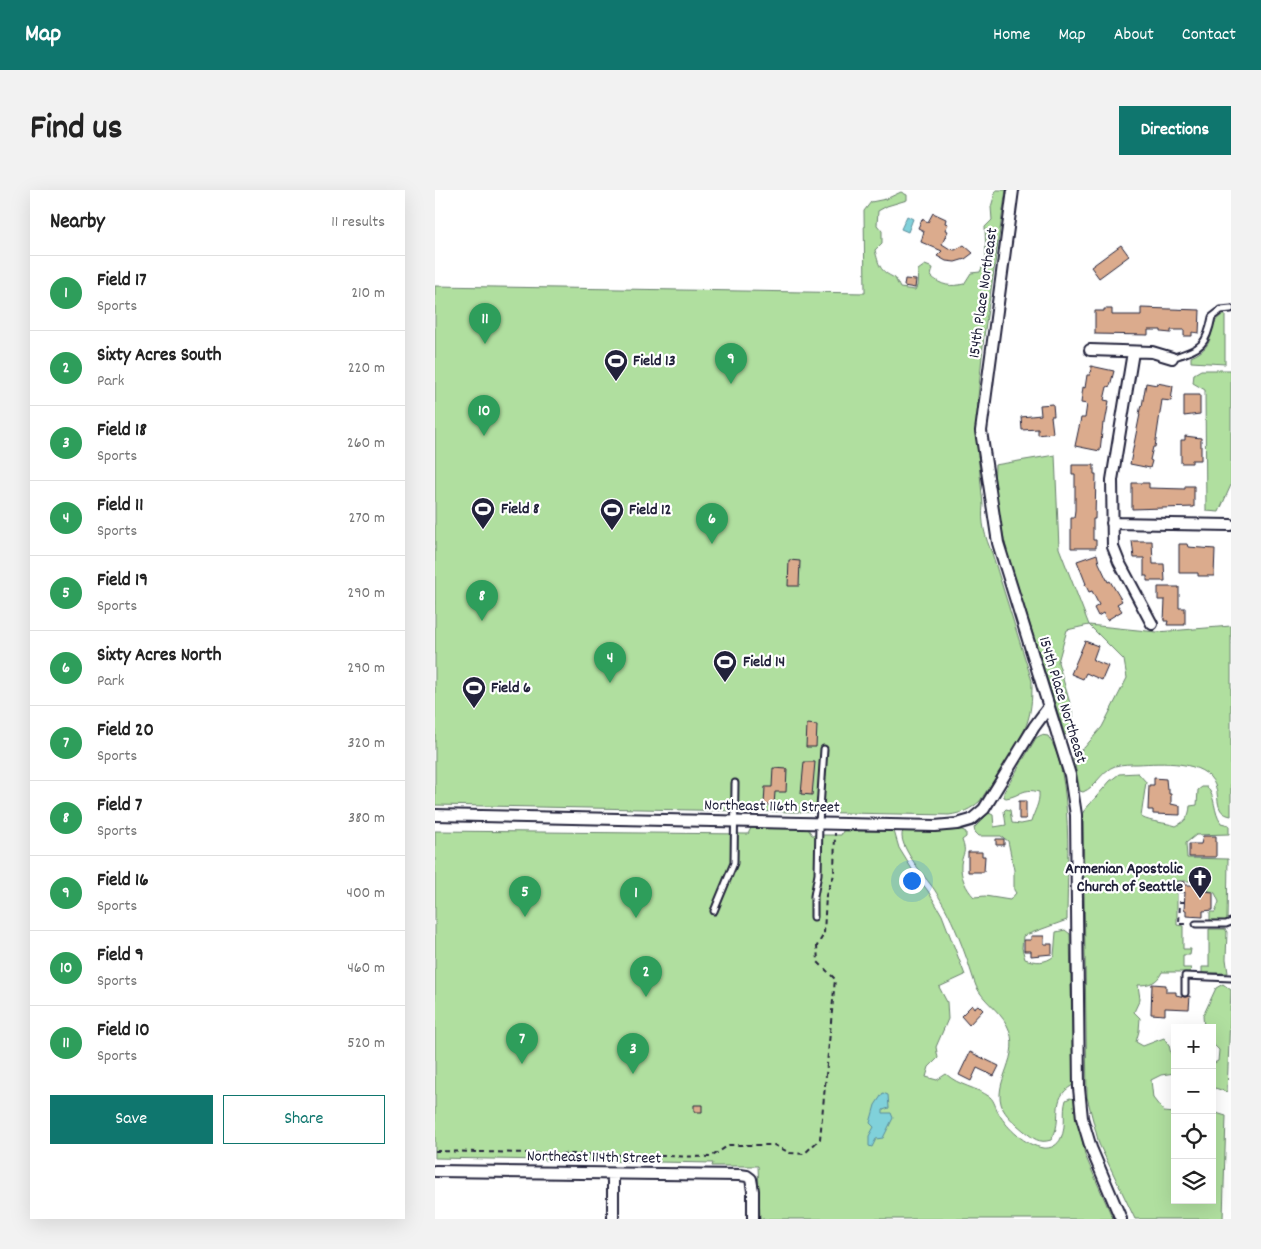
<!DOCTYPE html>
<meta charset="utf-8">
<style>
:root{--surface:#fff;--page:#f2f2f2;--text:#222;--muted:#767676;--line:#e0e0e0;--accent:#0f766e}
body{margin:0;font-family:Dekko,sans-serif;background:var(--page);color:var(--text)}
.controls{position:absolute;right:15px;bottom:15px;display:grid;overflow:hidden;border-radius:0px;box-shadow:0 5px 20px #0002}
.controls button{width:45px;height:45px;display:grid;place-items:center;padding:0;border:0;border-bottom:1px solid var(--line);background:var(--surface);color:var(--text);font:25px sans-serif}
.you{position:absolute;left:476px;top:690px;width:18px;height:18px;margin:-12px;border:4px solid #fff;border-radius:50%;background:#1a73e8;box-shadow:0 0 0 8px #1a73e833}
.badge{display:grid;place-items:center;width:32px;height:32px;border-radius:50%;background:var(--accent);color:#fff;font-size:16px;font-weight:700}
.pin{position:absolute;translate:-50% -41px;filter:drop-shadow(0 1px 2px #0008)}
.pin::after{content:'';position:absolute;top:26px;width:18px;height:15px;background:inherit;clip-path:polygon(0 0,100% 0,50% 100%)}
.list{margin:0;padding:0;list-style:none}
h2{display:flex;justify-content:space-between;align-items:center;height:65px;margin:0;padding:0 20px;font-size:21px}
h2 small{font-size:16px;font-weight:400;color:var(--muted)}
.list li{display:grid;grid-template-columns:32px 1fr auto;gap:15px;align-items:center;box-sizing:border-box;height:75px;padding:0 20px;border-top:1px solid var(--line)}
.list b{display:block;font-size:19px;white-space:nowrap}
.list p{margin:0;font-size:16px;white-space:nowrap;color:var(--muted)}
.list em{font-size:16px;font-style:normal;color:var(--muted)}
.actions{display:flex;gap:10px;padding:15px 20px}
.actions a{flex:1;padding:11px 0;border:1px solid var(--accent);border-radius:0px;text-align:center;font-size:18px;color:var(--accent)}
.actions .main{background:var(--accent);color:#fff}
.icon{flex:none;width:28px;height:28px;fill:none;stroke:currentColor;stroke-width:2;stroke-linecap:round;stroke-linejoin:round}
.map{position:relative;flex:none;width:796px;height:1029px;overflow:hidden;border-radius:0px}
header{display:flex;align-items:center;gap:30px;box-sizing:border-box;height:70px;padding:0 25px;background:var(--accent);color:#fff}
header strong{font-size:24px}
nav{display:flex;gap:28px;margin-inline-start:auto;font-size:18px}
.intro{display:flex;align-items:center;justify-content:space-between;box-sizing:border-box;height:120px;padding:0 30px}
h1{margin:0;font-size:35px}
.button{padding:12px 22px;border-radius:0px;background:var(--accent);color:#fff;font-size:18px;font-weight:700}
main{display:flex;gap:30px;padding:0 30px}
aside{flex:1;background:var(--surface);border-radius:0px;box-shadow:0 5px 20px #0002}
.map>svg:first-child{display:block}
.green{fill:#b0df9f;stroke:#69806d}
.water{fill:#80d1da;stroke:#5a8b9a}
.building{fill:#dbab8d;stroke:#22223b}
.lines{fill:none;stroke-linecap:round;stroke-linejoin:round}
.lane-casing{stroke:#22223b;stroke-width:9}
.street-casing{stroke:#22223b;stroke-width:14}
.path{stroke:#22223b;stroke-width:2;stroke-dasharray:5 4;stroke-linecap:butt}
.lane{stroke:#fff;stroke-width:5}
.street{stroke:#fff;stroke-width:10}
.labels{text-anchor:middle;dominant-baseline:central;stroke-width:4.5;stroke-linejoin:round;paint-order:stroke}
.street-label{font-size:16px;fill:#22223b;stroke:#fff}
.poi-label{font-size:16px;font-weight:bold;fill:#22223b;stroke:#fff;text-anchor:start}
</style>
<header>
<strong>Map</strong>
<nav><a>Home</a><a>Map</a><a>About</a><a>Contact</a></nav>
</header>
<div class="intro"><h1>Find us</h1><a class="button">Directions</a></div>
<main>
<aside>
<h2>Nearby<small>11 results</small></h2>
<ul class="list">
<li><span class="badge" style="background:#2e9e5b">1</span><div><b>Field 17</b><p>Sports</p></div><em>210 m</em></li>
<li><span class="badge" style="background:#2e9e5b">2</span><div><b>Sixty Acres South</b><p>Park</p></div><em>220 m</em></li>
<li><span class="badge" style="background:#2e9e5b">3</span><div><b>Field 18</b><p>Sports</p></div><em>260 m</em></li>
<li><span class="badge" style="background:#2e9e5b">4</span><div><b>Field 11</b><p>Sports</p></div><em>270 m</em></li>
<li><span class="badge" style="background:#2e9e5b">5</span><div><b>Field 19</b><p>Sports</p></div><em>290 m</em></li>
<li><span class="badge" style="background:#2e9e5b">6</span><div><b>Sixty Acres North</b><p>Park</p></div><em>290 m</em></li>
<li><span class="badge" style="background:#2e9e5b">7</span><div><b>Field 20</b><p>Sports</p></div><em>320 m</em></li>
<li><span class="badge" style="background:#2e9e5b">8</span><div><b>Field 7</b><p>Sports</p></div><em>380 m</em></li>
<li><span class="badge" style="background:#2e9e5b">9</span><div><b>Field 16</b><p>Sports</p></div><em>400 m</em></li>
<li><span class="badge" style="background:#2e9e5b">10</span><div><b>Field 9</b><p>Sports</p></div><em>460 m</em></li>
<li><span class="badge" style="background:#2e9e5b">11</span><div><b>Field 10</b><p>Sports</p></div><em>520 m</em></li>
</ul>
<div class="actions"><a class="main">Save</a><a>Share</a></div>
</aside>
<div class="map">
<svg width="796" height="1029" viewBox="0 0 796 1029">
<rect width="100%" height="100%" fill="#fff"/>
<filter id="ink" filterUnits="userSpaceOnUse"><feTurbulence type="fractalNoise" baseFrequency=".02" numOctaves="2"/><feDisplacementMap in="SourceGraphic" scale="10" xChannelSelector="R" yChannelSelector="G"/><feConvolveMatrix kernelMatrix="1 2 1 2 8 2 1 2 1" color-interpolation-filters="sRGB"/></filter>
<g filter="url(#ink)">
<path class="green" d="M561 0H571L549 146 543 207 542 254 548 315C546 333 550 347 557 363L597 491C597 504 597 517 593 530 586 554 559 589 545 611 535 620 527 623 514 625L0 615V96L430 103 429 21 436 12 451 9 466 2 472 5V10L452 16 443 21 442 35 447 41V53L440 60C444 75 444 81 460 88L465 98 480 100 482 96 483 80 490 75 498 78 496 86C506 96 516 97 529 94L536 83 545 82 551 69 550 37 557 30 556 17Z
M787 125H790V174L756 172V167C785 155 770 136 787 125Z
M766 180H796V295L784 322 771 321 770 200 758 193 759 184Z
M620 265 624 358 654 435 722 442 796 436V626C779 623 785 608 780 595 770 569 725 573 703 574 696 574 687 574 680 576 666 581 661 597 648 602L645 601 638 565 649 558 667 537 692 488 689 470 654 435 632 440 623 472 637 520 639 541 630 545 571 359 559 296 560 275Z
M606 545 613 546C639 581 632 686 632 730L588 746 587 758 590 769C601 773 611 773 619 766L621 742 630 740 635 744 638 895C613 909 630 929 616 950 604 954 598 948 589 941 581 934 573 928 568 919 555 892 589 867 572 835 564 820 548 811 541 796 537 786 534 774 530 764 522 741 512 719 499 699 491 688 461 654 468 641H513L527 640 531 642V647L527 650C532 664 528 661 526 674 525 686 531 699 539 707L550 706 575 710 581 703 579 700V680L573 651 566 646H544L540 642 539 638 554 623 558 625 559 637 571 635 569 621 571 619 575 620 577 633 586 634 596 632C599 621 605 614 604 602 587 597 586 606 571 608L569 607V602L601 548Z
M703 583 711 592 706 627C718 633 729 632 741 636 751 631 754 627 755 616L762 615 763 600 767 597H772C781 607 778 622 786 633L794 635V644L761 645 751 653 752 668 793 669 792 731H775V722H780L784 712 780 703 772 700V691H742V735L748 736V759H756L755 765H748V778H756L755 782H727C722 793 714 795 703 795L705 809 699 822 705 828 704 841 701 852 708 856 729 848 734 855 736 864 740 867V883L726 885 716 890 718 908 729 922 740 923V1010H777V923L778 922 791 926 788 1029H700L664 954 652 907 648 622 675 591 684 584Z
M338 637 373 639 377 645H406L408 641H459L464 658 480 684 493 701 507 725 530 785 504 797 512 812 513 829 501 857 503 868 494 877 491 887 502 890 511 884C524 896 541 897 555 907 559 910 561 919 564 924 573 939 590 955 608 958 616 959 623 955 626 948 632 936 627 922 631 910L635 908 639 909 650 965 678 1029H325L323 976H277L278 973 0 968V641L313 644 316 638Z
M774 739H790L792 742 791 769 793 783H767V777H774Z
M788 794 796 800 792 902 780 898 777 902V874L783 871 784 860 777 853V838H769L768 826 781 798Z"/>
<path class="water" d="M472 26 478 29 473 42 466 39Z
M448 903 453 905 454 918 448 920V923H456L458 928 448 948 441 949 437 957 434 956V946L439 937 435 933 440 915Z"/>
<path class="building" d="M498 23 511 29 510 33 513 34 510 40 513 41 507 54 515 59 520 60 529 55 538 63 530 69 520 72 511 71 502 66 507 61 486 52 489 41 483 38 487 29 493 32Z
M686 55 694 66 664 88 656 77Z
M470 89 481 90 480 98 469 96Z
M706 118 765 120 764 143 757 142V146H749V140H736V143L726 142V140H713V145L660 144V121H669V119H677V125H706Z
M656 176 679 181 675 196 672 197 669 210 674 211 670 233H668L665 261 640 256 646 228H650L652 214 646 213 648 197 650 198 652 185H655Z
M711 193 722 195V193L738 196 736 211 727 210 720 257H718L715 270 717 271 715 278 695 274 705 224H704L706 215 707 216Z
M749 205H765V224L749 226Z
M618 214 619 226H616L618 243 603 245V239L587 240 586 227 606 225 605 215Z
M750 246 766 248V270H757V273H746V250H750Z
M637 275H659V284H661L660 329H658V350H661V358H636V328H639L640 320V284H637Z
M697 293H714V298L750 299V296H759V317L697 319Z
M697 351H717L718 374H729L730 391H712V386H709V368H699Z
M744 354H752L753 357 780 359 779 386H763V383H744Z
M662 364 664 373 673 392 675 391 687 411 682 414 687 421 672 430 668 423 663 426 659 418 664 415 657 401 654 402 650 394H651L642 371Z
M354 370 365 371 364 396H353Z
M723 397H744V418H750V435H732L733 431H729L730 410H723Z
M650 451 663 456 658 470 673 476 667 490 651 483 648 489 636 484Z
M372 534 382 535 381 557H371Z
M369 572H380L377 605 366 604Z
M338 578 352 579 351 602H340L339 615H329L330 597H337Z
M719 588 731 589 732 599H734V604H736V614L745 616V625L718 624V620H713L714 595H719Z
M584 611H591V629H584Z
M768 646H781V667H754V654H766Z
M561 649H569V655H561Z
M533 662H547V666H550L549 682H533Z
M742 692H750V695H768V701L778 702V720L768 721V727L751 726V720H749L750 702H742Z
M596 746H609V754H617V764L596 766V761H589V750H596Z
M717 794 731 795V802H741V805L750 807 755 806 754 819 730 818V825L716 824Z
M537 815 539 818 543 815 548 820 534 835 526 826Z
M535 862 564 876 559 886 542 878 536 891 524 885Z
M259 915H267V922H259Z"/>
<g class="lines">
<g class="lane-casing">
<path id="lane" d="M737 168C765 158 771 158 777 127L786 120 796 119
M279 721 299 673 300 593
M379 727V706L383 684 384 633 389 559
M761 734H791L796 732
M750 803V786L796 788"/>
</g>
<g class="street-casing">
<path id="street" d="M578 0 546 241 563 353 635 585 641 625 644 898 647 928 656 958 686 1029
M655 160 717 162 737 168
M698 162 677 290 678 357 684 372 717 434
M677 333 796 335
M0 625 500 636 522 634 536 630 549 619 599 537 613 518
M0 981 305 985 312 986 316 989 318 1001V1029
M178 984V1029"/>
</g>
<path class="path" d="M749 712H745L744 734H754
M0 961 276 967 294 955H339L355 963 369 964 385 949 400 789 383 772 382 756 389 744 391 705 399 685 400 643"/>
<use href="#lane" class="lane"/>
<use href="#street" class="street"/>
</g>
</g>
<defs>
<g id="stadium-pin" transform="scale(1.25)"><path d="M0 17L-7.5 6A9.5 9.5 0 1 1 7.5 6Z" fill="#22223b" stroke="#fff"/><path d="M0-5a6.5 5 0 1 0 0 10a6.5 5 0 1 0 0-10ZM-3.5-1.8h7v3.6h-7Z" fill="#fff"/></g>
<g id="church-pin" transform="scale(1.25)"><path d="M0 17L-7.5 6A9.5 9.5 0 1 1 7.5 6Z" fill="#22223b" stroke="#fff"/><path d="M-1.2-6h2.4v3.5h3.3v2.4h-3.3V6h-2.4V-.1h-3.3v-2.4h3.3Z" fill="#fff"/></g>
</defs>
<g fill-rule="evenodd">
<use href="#stadium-pin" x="181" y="171"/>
<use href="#stadium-pin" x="48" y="319"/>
<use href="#stadium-pin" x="177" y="320"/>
<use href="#stadium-pin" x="290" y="472"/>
<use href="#stadium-pin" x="39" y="498"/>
<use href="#church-pin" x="765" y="688"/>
</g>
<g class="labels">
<g class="street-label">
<text transform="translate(549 103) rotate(-82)">154th Place Northeast</text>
<text transform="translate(627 510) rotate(73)">154th Place Northeast</text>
<text transform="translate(337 617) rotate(1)">Northeast 116th Street</text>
<text transform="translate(159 968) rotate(1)">Northeast 114th Street</text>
</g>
<g class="poi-label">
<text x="198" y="171">Field 13</text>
<text x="66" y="319">Field 8</text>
<text x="194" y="320">Field 12</text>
<text x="308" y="472">Field 14</text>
<text x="56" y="498">Field 6</text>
<text x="748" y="679" text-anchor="end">Armenian Apostolic<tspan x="748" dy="18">Church of Seattle</tspan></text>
</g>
</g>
</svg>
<div class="controls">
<button>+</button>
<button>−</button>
<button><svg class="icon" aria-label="locate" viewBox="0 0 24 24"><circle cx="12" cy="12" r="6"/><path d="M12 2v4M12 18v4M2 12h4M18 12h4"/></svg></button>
<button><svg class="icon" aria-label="layers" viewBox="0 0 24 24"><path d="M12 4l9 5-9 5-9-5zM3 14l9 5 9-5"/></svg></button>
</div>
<div class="you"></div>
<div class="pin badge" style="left:201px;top:728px;background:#2e9e5b">1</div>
<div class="pin badge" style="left:211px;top:807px;background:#2e9e5b">2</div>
<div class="pin badge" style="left:198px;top:884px;background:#2e9e5b">3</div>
<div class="pin badge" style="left:175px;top:493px;background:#2e9e5b">4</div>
<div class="pin badge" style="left:90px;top:727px;background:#2e9e5b">5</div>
<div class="pin badge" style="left:277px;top:354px;background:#2e9e5b">6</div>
<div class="pin badge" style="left:87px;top:874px;background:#2e9e5b">7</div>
<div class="pin badge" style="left:47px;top:431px;background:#2e9e5b">8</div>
<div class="pin badge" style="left:296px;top:194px;background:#2e9e5b">9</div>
<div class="pin badge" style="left:49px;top:246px;background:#2e9e5b">10</div>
<div class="pin badge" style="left:50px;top:154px;background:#2e9e5b">11</div>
</div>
</main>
